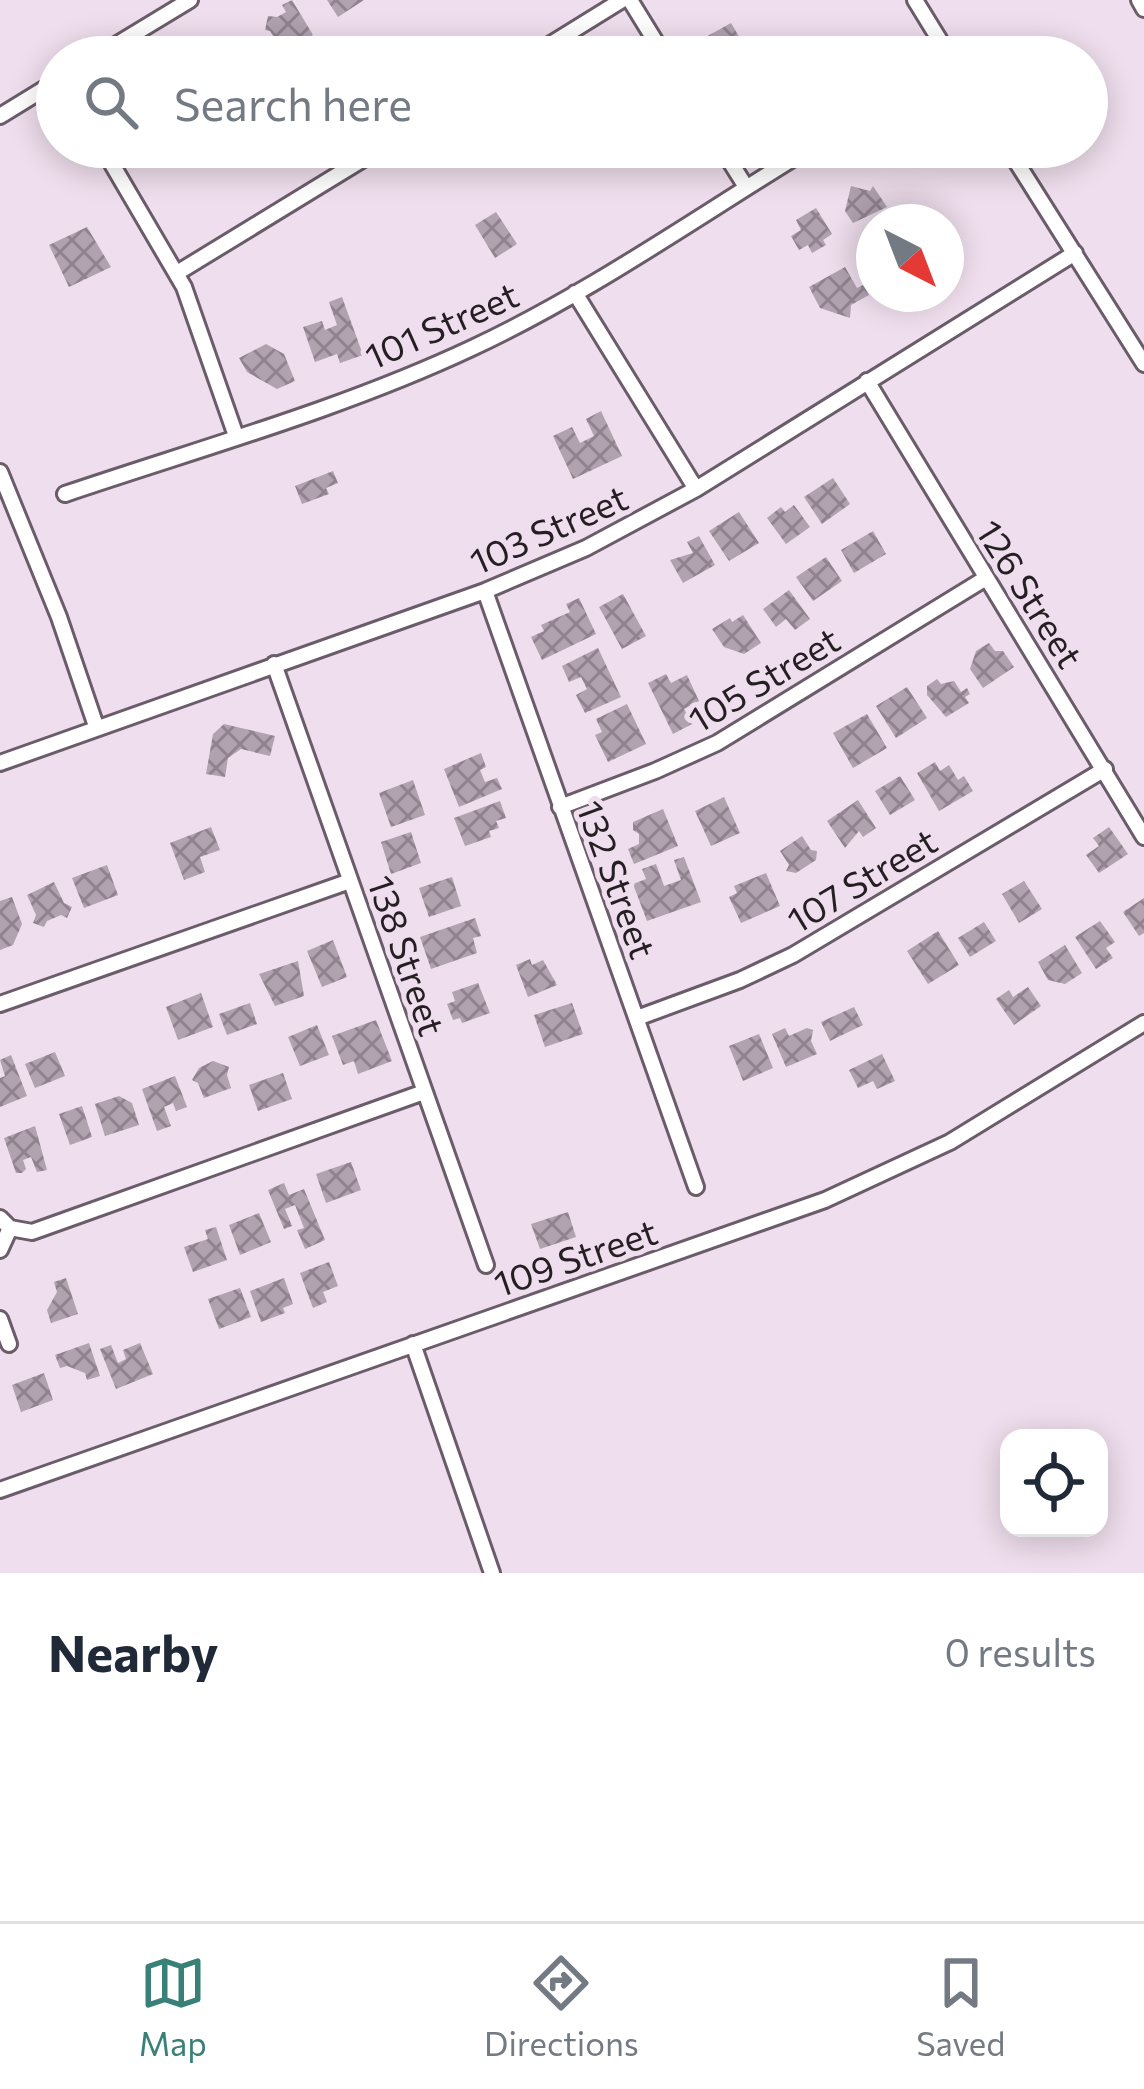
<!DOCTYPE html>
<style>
:root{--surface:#fff;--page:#f2f2f3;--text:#1f2937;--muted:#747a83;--line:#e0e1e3;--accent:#398078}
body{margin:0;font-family:Commissioner,sans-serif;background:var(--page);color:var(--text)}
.controls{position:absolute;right:36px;bottom:36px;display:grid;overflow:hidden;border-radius:24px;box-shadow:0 6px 30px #0003}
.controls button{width:108px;height:108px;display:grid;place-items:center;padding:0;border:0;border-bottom:3px solid var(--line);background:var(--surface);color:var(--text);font:60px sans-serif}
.compass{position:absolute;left:856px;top:204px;width:108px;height:108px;border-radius:50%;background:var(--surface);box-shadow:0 6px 30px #0003;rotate:138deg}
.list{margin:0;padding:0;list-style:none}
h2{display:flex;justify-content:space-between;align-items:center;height:156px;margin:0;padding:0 48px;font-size:51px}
h2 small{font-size:39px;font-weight:400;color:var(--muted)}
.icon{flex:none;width:66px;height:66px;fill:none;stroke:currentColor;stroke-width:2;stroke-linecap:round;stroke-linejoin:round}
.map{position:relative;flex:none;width:1144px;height:1573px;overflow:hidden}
.search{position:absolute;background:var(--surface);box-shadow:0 6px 30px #0003;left:36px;right:36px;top:36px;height:132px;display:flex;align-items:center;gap:30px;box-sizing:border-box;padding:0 42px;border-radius:66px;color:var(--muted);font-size:45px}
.sheet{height:348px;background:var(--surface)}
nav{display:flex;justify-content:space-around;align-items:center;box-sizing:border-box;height:168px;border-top:3px solid var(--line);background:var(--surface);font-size:33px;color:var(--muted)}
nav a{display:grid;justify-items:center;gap:6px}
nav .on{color:var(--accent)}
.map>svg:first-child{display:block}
.building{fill:url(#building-cross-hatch)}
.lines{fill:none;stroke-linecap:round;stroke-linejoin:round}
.minor-casing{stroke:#6a5c68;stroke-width:20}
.minor{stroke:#fff;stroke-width:14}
.labels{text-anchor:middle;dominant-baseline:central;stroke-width:10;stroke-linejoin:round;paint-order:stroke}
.street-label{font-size:36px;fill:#251f24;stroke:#efdeed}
</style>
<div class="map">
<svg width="1144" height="1573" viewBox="0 0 1144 1573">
<defs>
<pattern id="building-cross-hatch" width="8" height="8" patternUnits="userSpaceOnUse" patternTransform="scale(3)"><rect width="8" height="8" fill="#b1a2b0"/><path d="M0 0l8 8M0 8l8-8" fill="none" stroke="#90838f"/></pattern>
</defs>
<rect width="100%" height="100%" fill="#efdeed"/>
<path class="building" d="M292 0 313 35 283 52 270 31 265 30 268 16 277 17 286 12 282 5Z
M327 0H364L338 17Z
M731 23 751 57H715L704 38Z
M236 43 245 57H189L208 46 214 56Z
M851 186 870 191 873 186 887 207 853 223 845 211Z
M816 208 832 234 823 240 826 245 812 253 808 245 799 250 791 236 801 230 796 220Z
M496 212 517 244 495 258 475 225Z
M87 227 111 267 69 287 49 245Z
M845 267 857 288 863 285 869 295 851 305 850 318 820 308 809 287Z
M342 297 363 355 340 363 337 354 315 362 303 327 322 321 325 330 337 325 329 302Z
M266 344 284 354 295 381 277 389 247 372 239 358Z
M601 411 622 456 573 479 553 436 572 427 580 443 594 436 586 419Z
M333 471 338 483 326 488 329 494 302 504 295 486Z
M833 478 850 504 822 524 804 497Z
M794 505 810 527 786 544 767 518 781 507 785 512Z
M739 512 759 543 729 561 709 531Z
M873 531 886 554 854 573 841 550Z
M699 536 715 565 683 583 670 560 693 553 687 542Z
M826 557 842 581 813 601 796 577Z
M789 590 810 619 795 630 786 619 776 627 763 609Z
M623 594 646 636 622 649 599 607Z
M579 598 596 634 542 660 531 637 544 631 541 625 570 612 566 604Z
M743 615 761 643 744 654 724 647 712 629 730 618 732 622Z
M989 643 995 651H1003L1014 667 983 688 970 669 976 651Z
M598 648 621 697 585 713 576 695 587 689 581 677 569 682 562 666Z
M666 674 671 683 687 675 699 701 684 709 692 724 673 734 648 683Z
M937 679 941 684 954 681 961 692 967 688 970 694 965 697 969 703 946 717 927 695V686Z
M907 687 927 718 896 738 876 706Z
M627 704 646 744 608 762 595 735 602 732 596 719Z
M867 714 887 748 853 768 833 733Z
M224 724 275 736 270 756 241 749 228 758 225 777 206 774 213 734Z
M481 753 486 767 480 770 485 782 497 778 502 789 459 807 444 769Z
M935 762 940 771 949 765 958 780 964 776 973 791 939 811 917 773Z
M900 776 915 800 890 815 875 791Z
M413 780 425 815 391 827 379 793Z
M724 797 740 833 711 846 695 811Z
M858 800 876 828 863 837 859 831 845 848 827 821Z
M500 801 506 818 496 821 499 828 489 831 491 837 465 846 454 818Z
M663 809 678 846 634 864 628 849 639 844V834L633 830V822Z
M211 827 220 850 200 857 205 872 184 880 170 843Z
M1109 827 1128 854 1099 873 1086 855 1099 846 1093 838Z
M411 832 421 863 391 874 381 842Z
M802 836 811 850 817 851 816 860 796 873 786 871 789 865 780 851Z
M684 857 701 902 647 921 633 884 646 879 642 869 656 864 664 886 681 880 674 860Z
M107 865 118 895 84 908 72 878Z
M766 873 780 906 741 923 729 897 737 893 734 886Z
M452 877 461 906 429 917 419 888Z
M1024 881 1042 909 1019 923 1002 894Z
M54 882 64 903 72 907 67 918 61 915 47 921 44 927 33 923 36 915 27 895Z
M12 897 22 924 13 945 0 950V901Z
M1144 898V933L1139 936 1123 912Z
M475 918 481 936 473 938 477 953 431 969 420 937Z
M1100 921 1115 942 1106 948 1113 958 1096 969 1075 937Z
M984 922 996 941 970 957 958 938Z
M938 931 959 965 928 984 907 951Z
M333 940 347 977 322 987 307 951Z
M1065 945 1082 973 1065 984 1048 980 1038 962Z
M530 959 532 965 543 960 557 985 528 997 516 965Z
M298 961 304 996 275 1006 259 974Z
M478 983 490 1013 462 1023 460 1018 453 1020 447 1004 455 1001 452 992Z
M1028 987 1041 1006 1014 1025 996 999 1009 990 1013 997Z
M201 993 213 1027 178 1040 166 1007Z
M250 1003 257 1024 227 1035 219 1014Z
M572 1003 583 1034 545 1047 534 1015Z
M854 1007 863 1025 830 1041 821 1022Z
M376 1020 392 1061 358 1074 354 1061 343 1065 332 1036Z
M317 1025 329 1055 300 1066 288 1037Z
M785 1028 789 1036 807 1028 813 1030 811 1041 817 1054 786 1067 772 1034Z
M759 1034 773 1068 743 1081 729 1046Z
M55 1052 65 1076 35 1088 25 1064Z
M882 1054 895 1081 877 1089 873 1081 858 1088 849 1070Z
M11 1055 27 1096 0 1107V1078L5 1076 0 1060Z
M213 1061 229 1067 227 1075 231 1088 204 1098 198 1083 192 1080 199 1068Z
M283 1073 292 1099 258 1111 249 1085Z
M175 1076 187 1107 176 1111 173 1103 164 1107 171 1126 157 1131 142 1089Z
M119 1096 132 1103 139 1125 105 1136 95 1104Z
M82 1106 92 1137 70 1145 59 1114Z
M35 1126 47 1170 37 1172 31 1157 23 1160 26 1169 22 1173H16L4 1138Z
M351 1162 361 1190 326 1203 316 1174Z
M284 1183 289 1195 304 1189 325 1240 305 1249 297 1230 304 1228 295 1205 285 1209 292 1226 284 1229 268 1190Z
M568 1212 576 1237 540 1249 531 1224Z
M259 1213 271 1242 240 1255 229 1225Z
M216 1227 227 1260 193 1272 184 1247 208 1239 205 1230Z
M329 1262 338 1286 323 1292 327 1302 313 1308 300 1273Z
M66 1278 78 1314 51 1323 47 1310 57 1292 54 1282Z
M284 1278 293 1304 283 1308 285 1313 261 1322 250 1291Z
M240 1288 251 1317 219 1329 208 1299Z
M89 1343 100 1376 87 1380 85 1373 67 1366 60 1368 55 1355Z
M140 1343 153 1374 116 1389 100 1349 111 1345 118 1363 126 1359 123 1350Z
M44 1373 53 1400 21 1412 12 1385Z"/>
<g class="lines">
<g class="minor-casing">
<path id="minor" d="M630 0 665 57
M915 0 950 57
M1139 0 1144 9
M96 57 190 0
M530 57 622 0
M0 116 57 81
M102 147 184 287 236 436
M721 147 746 187
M1007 147 1144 364
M177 273 383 147
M575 293 696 489
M867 381 1144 837
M0 472 59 617 96 726
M65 494C201 448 342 409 472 348 590 293 700 215 812 147
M485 591 696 1187
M274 664 486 1265
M0 763 485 591 586 548 696 489 1075 253
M560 807 655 771 717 743 986 578
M0 1004 350 881
M637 1018 740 980 793 955 1105 769
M0 1218 10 1228 32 1232 424 1092
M0 1250 10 1228
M0 1319 9 1344
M413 1344 492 1573
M0 1490 825 1200 950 1142 1144 1023"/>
</g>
<use href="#minor" class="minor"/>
</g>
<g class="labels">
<g class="street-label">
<text transform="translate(441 324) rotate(-24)">101 Street</text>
<text transform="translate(548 528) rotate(-24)">103 Street</text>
<text transform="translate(1031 593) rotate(58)">126 Street</text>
<text transform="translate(763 678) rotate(-31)">105 Street</text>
<text transform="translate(618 879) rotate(70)">132 Street</text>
<text transform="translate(861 879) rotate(-31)">107 Street</text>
<text transform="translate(408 955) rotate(71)">138 Street</text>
<text transform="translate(575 1256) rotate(-19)">109 Street</text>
</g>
</g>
</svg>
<div class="controls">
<button><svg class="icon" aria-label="locate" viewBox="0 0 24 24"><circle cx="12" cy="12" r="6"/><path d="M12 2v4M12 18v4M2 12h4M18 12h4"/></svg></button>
</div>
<svg class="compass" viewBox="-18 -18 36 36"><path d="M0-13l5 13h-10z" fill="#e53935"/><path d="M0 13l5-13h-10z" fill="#747a83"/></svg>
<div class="search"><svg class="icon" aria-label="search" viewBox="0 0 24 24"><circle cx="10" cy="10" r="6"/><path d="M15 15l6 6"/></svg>Search here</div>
</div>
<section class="sheet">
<h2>Nearby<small>0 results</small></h2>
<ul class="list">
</ul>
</section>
<nav>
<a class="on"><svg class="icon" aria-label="map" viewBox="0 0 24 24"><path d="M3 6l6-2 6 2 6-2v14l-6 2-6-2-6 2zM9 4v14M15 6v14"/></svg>Map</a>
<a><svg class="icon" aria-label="directions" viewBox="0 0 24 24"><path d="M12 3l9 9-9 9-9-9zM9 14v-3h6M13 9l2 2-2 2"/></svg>Directions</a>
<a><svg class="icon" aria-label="saved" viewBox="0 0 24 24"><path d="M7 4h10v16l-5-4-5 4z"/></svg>Saved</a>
</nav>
